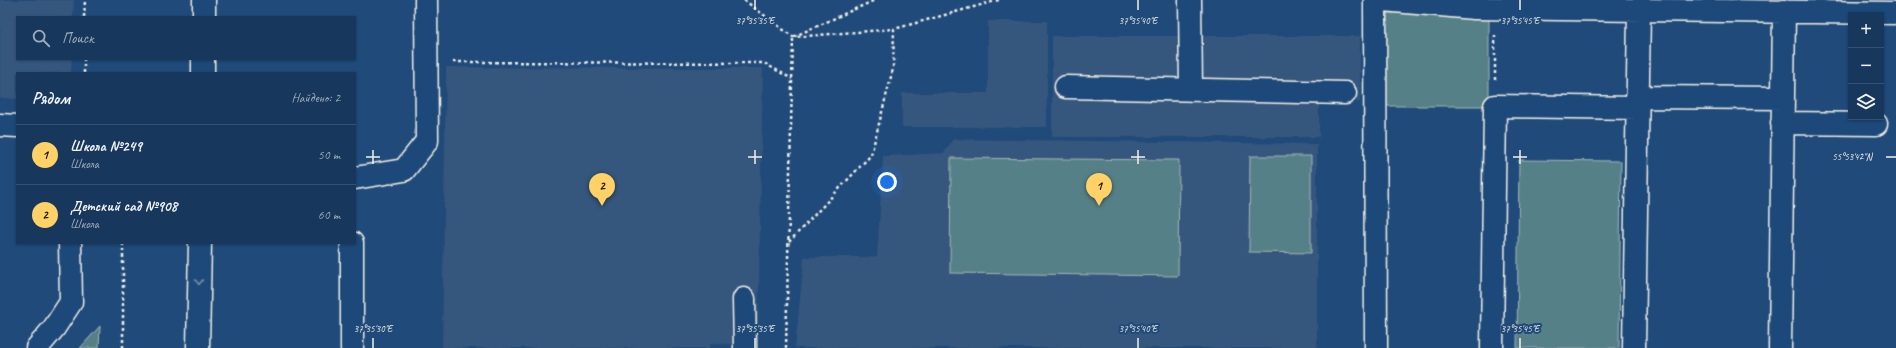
<!DOCTYPE html>
<html lang="ru">
<meta charset="utf-8">
<style>
:root{--surface:#17385c;--page:#203f62;--text:#f1f3f6;--muted:#9eacbb;--line:#365272;--accent:#ffd166}
body{margin:0;font-family:Caveat,sans-serif;background:var(--page);color:var(--text)}
.controls{position:absolute;right:12px;top:12px;display:grid;overflow:hidden;border-radius:0px;box-shadow:0 1px 3px #0004}
.controls button{width:36px;height:36px;display:grid;place-items:center;padding:0;border:0;border-bottom:1px solid var(--line);background:var(--surface);color:var(--text);font:20px sans-serif}
.you{position:absolute;left:887px;top:182px;width:14px;height:14px;margin:-10px;border:3px solid #fff;border-radius:50%;background:#1a73e8;box-shadow:0 0 0 6px #1a73e833}
.badge{display:grid;place-items:center;width:26px;height:26px;border-radius:50%;background:var(--accent);color:#111;font-size:13px;font-weight:700}
.pin{position:absolute;translate:-50% -33px;filter:drop-shadow(0 1px 2px #0008)}
.pin::after{content:'';position:absolute;top:21px;width:14px;height:12px;background:inherit;clip-path:polygon(0 0,100% 0,50% 100%)}
.list{margin:0;padding:0;list-style:none}
h2{display:flex;justify-content:space-between;align-items:center;height:52px;margin:0;padding:0 16px;font-size:17px}
h2 small{font-size:13px;font-weight:400;color:var(--muted)}
.list li{display:grid;grid-template-columns:26px 1fr auto;gap:12px;align-items:center;box-sizing:border-box;height:60px;padding:0 16px;border-top:1px solid var(--line)}
.list b{display:block;font-size:15px;white-space:nowrap}
.list p{margin:0;font-size:13px;white-space:nowrap;color:var(--muted)}
.list em{font-size:13px;font-style:normal;color:var(--muted)}
.icon{flex:none;width:22px;height:22px;fill:none;stroke:currentColor;stroke-width:2;stroke-linecap:round;stroke-linejoin:round}
.map{position:relative;flex:none;width:1896px;height:348px;overflow:hidden}
.search{position:absolute;background:var(--surface);box-shadow:0 1px 3px #0004;left:16px;top:16px;width:340px;height:44px;display:flex;align-items:center;gap:10px;box-sizing:border-box;padding:0 14px;border-radius:0px;color:var(--muted);font-size:15px}
.panel{position:absolute;background:var(--surface);box-shadow:0 1px 3px #0004;left:16px;top:72px;width:340px;height:172px;border-radius:0px}
.map>svg:first-child{display:block}
.built{fill:#34567d}
.green{fill:#568087;stroke:#a5b8b8}
.lines{fill:none;stroke-linecap:round;stroke-linejoin:round}
.minor-casing{stroke:#f4f1e8;stroke-width:25}
.path{stroke:#f4f1e8;stroke-width:2.5;stroke-dasharray:3 3;stroke-linecap:butt}
.minor{stroke:#1f4a7a;stroke-width:22}
.oneway{stroke:#748da6}
.ticks{fill:none;stroke:#f4f1e8;stroke-width:1.5}
.ticks-label{font-size:10px;text-anchor:middle;fill:#f4f1e8;stroke:#1f4a7a;stroke-width:4;stroke-linejoin:round;paint-order:stroke}
</style>
<div class="map">
<svg width="1896" height="348" viewBox="0 0 1896 348">
<rect width="100%" height="100%" fill="#1f4a7a"/>
<filter id="ink" filterUnits="userSpaceOnUse"><feTurbulence type="fractalNoise" baseFrequency=".025" numOctaves="2"/><feDisplacementMap in="SourceGraphic" scale="8" xChannelSelector="R" yChannelSelector="G"/><feConvolveMatrix kernelMatrix="1 2 1 2 8 2 1 2 1" color-interpolation-filters="sRGB"/></filter>
<g filter="url(#ink)">
<path class="built" d="M0 0H74L73 17H17V59H72L71 73H17V99L0 98Z
M988 21H1047V127H902V93H988Z
M1052 36H1360V102H1319V137H1052Z
M446 67 763 68 758 346 710 343V348H442Z
M953 139 1317 144V348H795L804 257H877L883 156 944 153Z"/>
<path class="green" d="M1380 13H1489V106H1380Z
M1250 156H1311V253L1249 252Z
M951 158 1179 160 1178 276 950 273Z
M1519 160 1621 161 1619 348H1517Z
M100 326 99 348H80Z"/>
<g class="lines">
<g class="minor-casing">
<path id="minor" d="M1190 0 1191 90
M1375 0 1376 348
M1383 0 1474 8 1896 13
M204 17V0
M203 73V59
M1066 87 1345 93
M1637 97 1783 98
M1782 123 1876 124
M0 125 17 126
M355 178 404 170 427 141 426 0
M352 243V348
M744 299 745 348
M37 348 54 328 71 302 70 243
M198 348 200 243
M1492 348 1495 106 1637 108
M1634 348 1639 10
M1780 348 1784 11"/>
</g>
<path class="path" d="M744 0 793 37 894 29
M84 17 85 0
M1495 35V80
M453 62 764 63 792 79
M84 73V59
M789 242 871 155 893 69 894 29 999 0
M123 348V243
M786 348 793 37 875 0"/>
<use href="#minor" class="minor"/>
</g>
<defs><path id="oneway-chevron" d="M-2-3.5L2.5 0L-2 3.5" fill="none" stroke-width="1.6" stroke-linecap="round" stroke-linejoin="round"/></defs>
<use class="oneway" href="#oneway-chevron" transform="translate(199 282) rotate(91)"/>
</g>
<path class="ticks" d="M755 0V10M1138 0V10M1520 0V10M373 150V164M755 150V164M1138 150V164M1520 150V164M366 157H380M748 157H762M1131 157H1145M1513 157H1527M1886 157H1896M373 338V348M755 338V348M1138 338V348M1520 338V348"/>
<g class="ticks-label">
<text x="755" y="24">37°35'35"E</text>
<text x="1138" y="24">37°35'40"E</text>
<text x="1520" y="24">37°35'45"E</text>
<text x="1852" y="160">55°53'42"N</text>
<text x="373" y="332">37°35'30"E</text>
<text x="755" y="332">37°35'35"E</text>
<text x="1138" y="332">37°35'40"E</text>
<text x="1520" y="332">37°35'45"E</text>
</g>
</svg>
<div class="controls">
<button>+</button>
<button>−</button>
<button><svg class="icon" aria-label="layers" viewBox="0 0 24 24"><path d="M12 4l9 5-9 5-9-5zM3 14l9 5 9-5"/></svg></button>
</div>
<div class="you"></div>
<div class="pin badge" style="left:1099px;top:206px">1</div>
<div class="pin badge" style="left:602px;top:206px">2</div>
<div class="search"><svg class="icon" aria-label="search" viewBox="0 0 24 24"><circle cx="10" cy="10" r="6"/><path d="M15 15l6 6"/></svg>Поиск</div>
<section class="panel">
<h2>Рядом<small>Найдено: 2</small></h2>
<ul class="list">
<li><span class="badge">1</span><div><b>Школа №249</b><p>Школа</p></div><em>50 m</em></li>
<li><span class="badge">2</span><div><b>Детский сад №908</b><p>Школа</p></div><em>60 m</em></li>
</ul>
</section>
</div>
